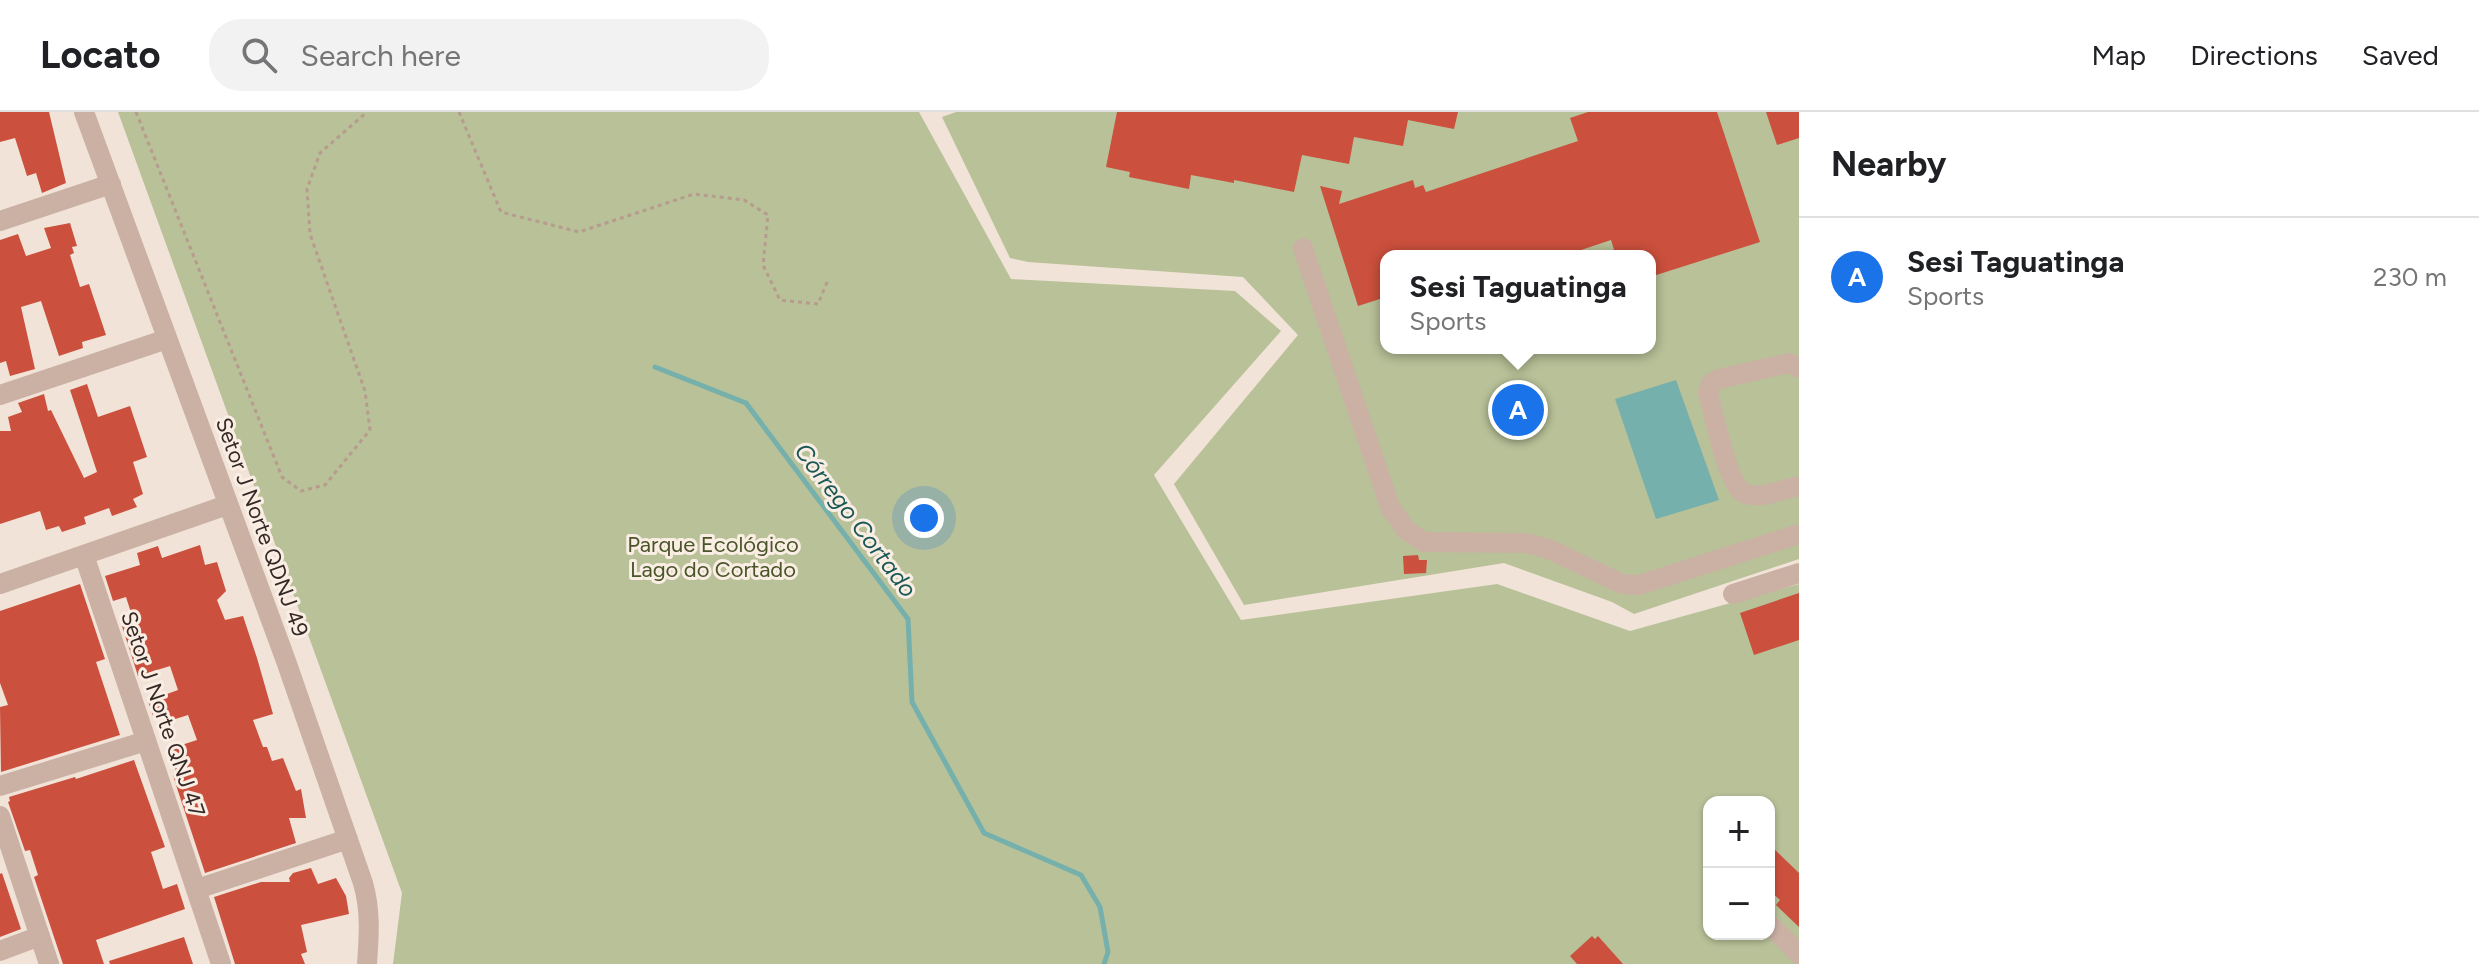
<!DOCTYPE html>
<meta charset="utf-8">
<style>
:root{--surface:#fff;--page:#f2f2f2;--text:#202124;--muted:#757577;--line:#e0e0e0;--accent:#1a73e8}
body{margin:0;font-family:Figtree,sans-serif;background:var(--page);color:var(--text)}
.controls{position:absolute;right:24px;bottom:24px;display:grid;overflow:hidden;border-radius:16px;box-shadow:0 2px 6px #0004}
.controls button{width:72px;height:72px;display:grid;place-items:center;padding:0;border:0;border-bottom:2px solid var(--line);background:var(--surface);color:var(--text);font:40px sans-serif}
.you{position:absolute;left:924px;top:406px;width:28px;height:28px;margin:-20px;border:6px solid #fff;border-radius:50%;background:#1a73e8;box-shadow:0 0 0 12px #1a73e833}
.badge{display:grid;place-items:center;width:52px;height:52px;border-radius:50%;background:var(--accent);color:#fff;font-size:26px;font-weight:700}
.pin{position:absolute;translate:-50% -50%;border:4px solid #fff;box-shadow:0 2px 8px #0006}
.popup{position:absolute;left:1380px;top:138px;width:276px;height:104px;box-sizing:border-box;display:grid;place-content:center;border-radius:16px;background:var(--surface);filter:drop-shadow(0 2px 6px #0005);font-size:26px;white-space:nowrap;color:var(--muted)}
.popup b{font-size:30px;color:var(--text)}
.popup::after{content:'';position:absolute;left:50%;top:100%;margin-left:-16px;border:16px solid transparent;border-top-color:var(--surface)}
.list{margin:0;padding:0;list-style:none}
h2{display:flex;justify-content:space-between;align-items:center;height:104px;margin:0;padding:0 32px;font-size:34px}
h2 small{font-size:26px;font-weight:400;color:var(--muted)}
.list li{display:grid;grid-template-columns:52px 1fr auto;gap:24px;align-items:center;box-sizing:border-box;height:120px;padding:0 32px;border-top:2px solid var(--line)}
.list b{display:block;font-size:30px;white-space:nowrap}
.list p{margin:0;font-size:26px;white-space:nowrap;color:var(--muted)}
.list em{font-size:26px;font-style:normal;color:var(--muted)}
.icon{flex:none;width:44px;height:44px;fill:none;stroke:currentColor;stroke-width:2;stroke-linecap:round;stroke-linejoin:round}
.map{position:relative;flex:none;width:1799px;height:852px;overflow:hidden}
header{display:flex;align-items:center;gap:48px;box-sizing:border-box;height:112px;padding:0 40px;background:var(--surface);border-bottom:2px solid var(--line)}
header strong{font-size:38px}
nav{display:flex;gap:44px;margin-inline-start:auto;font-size:28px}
.search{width:560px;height:72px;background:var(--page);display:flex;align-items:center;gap:20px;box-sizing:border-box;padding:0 28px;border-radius:32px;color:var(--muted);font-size:30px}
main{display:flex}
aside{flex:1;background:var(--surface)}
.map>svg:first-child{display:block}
.green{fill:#b8c198;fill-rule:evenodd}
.water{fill:#76b0ac}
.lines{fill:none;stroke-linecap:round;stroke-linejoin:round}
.stream{stroke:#76b0ac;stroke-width:5}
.building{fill:#cb503d}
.path{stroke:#b69b8e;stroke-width:3;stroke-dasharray:4 4;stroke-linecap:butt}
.minor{stroke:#cab1a4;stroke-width:20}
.labels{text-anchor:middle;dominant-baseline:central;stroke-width:6;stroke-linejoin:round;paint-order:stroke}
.street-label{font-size:22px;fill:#352926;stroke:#faeee4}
.park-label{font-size:22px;fill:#495529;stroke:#faeee4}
.water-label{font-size:24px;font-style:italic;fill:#1a5856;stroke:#faeee4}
</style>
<header>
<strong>Locato</strong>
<div class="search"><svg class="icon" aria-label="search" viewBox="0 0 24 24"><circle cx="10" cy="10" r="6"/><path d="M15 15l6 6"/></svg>Search here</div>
<nav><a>Map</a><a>Directions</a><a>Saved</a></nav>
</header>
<main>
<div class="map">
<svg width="1799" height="852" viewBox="0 0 1799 852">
<rect width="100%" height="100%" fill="#f2e3d8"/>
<path class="green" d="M118 0H919L1011 167 1235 179 1281 219 1154 363 1241 508 1497 472 1630 519 1799 472V852H393L402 781ZM1709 690H1769V822H1709Z
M956 0H1799V447L1634 502 1612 490 1504 451 1244 493 1174 372 1298 223 1243 165 1028 150 1010 146 942 5ZM1386 144H1650V236H1386Z"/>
<path class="water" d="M1676 268 1719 388 1656 407 1615 287Z"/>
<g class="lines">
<path class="stream" d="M655 255 746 291 908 507 912 590 984 721 1081 763 1100 795 1108 840 1104 852"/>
</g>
<path class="building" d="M0 0H49L66 71 42 81 36 61 27 64 15 26 0 30Z
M1117 0H1458L1454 17 1408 8 1403 34 1354 25 1349 52 1302 43 1294 80 1234 68V71L1191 63 1189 77 1129 65 1130 60 1106 55Z
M1588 0H1717L1760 130 1650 165V144H1616L1611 128 1563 144H1386V185L1358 194 1320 74 1342 79 1339 92 1413 68 1415 76 1423 73 1426 80 1578 29 1570 6Z
M1766 0H1799V26L1777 33Z
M70 111 77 134 72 135 74 141 70 143 80 175 89 172 106 223 82 230 83 236 59 244 41 189 21 195 35 257 10 264 6 249 0 251V128L18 122 26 144 51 136 44 116Z
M87 272 98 305 130 294 147 345 133 350 143 382 133 387 137 395 112 404 109 396 84 405 86 412 62 420 59 414 46 418 40 399 0 412V319H11L8 305 22 300 18 291 44 282 48 299 51 298 84 366 97 360 70 278Z
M200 433 205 453 217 450 226 479 217 488 225 508 243 504 257 546 273 602 253 608 263 635H267L272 649 283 646 296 679 301 677 306 706H289L296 731 205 761 177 676 173 663 177 662 169 637 197 628 188 603 166 610 163 601 153 604 148 589 178 578 170 554 138 564 122 514 134 510 126 485 113 489 105 464 140 453 137 441 158 434 162 446Z
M1418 443 1419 448H1427L1426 461 1404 462 1403 444Z
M80 472 105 547 96 550 120 623 1 660 0 595 8 593 0 571V499Z
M1799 481V528L1754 543 1740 501Z
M134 648 165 735 151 740 163 777 177 772 185 797 96 828 104 852H63L34 765 38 763 30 738 25 739 8 690 10 689 9 685 75 665 76 667Z
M1769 732 1799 761V815L1776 793 1780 788 1769 778Z
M311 756 318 772 336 766 346 784 349 802 301 813 307 840 301 842 305 852H235L214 785 261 770H290L289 766 293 761Z
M2 761 21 817 0 825V762Z
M1592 824 1595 827 1598 824 1623 852H1577L1570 844Z
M184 825 193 852H110L109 849Z"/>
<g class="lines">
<path class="path" d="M136 0 282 365 301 379 325 373 370 318 365 279 310 122 307 77 320 41 367 0
M459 0 501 100 579 120 694 82 744 88 768 103 763 153 780 188 818 192 828 168"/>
<path class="minor" d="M84 0 286 549 363 771C371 799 369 824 367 852
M0 109 111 72
M1303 136 1390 395 1406 418 1424 430 1527 431 1551 438 1622 472 1639 473 1799 422
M1799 256 1789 251 1719 267 1711 271 1708 281C1714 301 1727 372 1744 381 1759 388 1784 377 1799 374
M0 283 167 227
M84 443 221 852
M0 472 227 393
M1733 482 1799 461
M0 674 146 629
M0 704 49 852
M197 777 348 727
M1769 812 1799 842
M0 839 40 824"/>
</g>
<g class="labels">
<g class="street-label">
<text transform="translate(262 415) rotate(70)">Setor J Norte QDNJ 49</text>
<text transform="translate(163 602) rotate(71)">Setor J Norte QNJ 47</text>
</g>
<g class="park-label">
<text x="713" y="432">Parque Ecológico<tspan x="713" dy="25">Lago do Cortado</tspan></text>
</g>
<g class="water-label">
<text transform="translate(856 408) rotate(53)">Córrego Cortado</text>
</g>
</g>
</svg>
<div class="controls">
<button>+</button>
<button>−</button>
</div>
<div class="you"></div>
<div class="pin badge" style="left:1518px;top:298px">A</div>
<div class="popup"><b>Sesi Taguatinga</b>Sports</div>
</div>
<aside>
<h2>Nearby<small></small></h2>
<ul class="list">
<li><span class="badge">A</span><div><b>Sesi Taguatinga</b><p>Sports</p></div><em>230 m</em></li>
</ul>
</aside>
</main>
